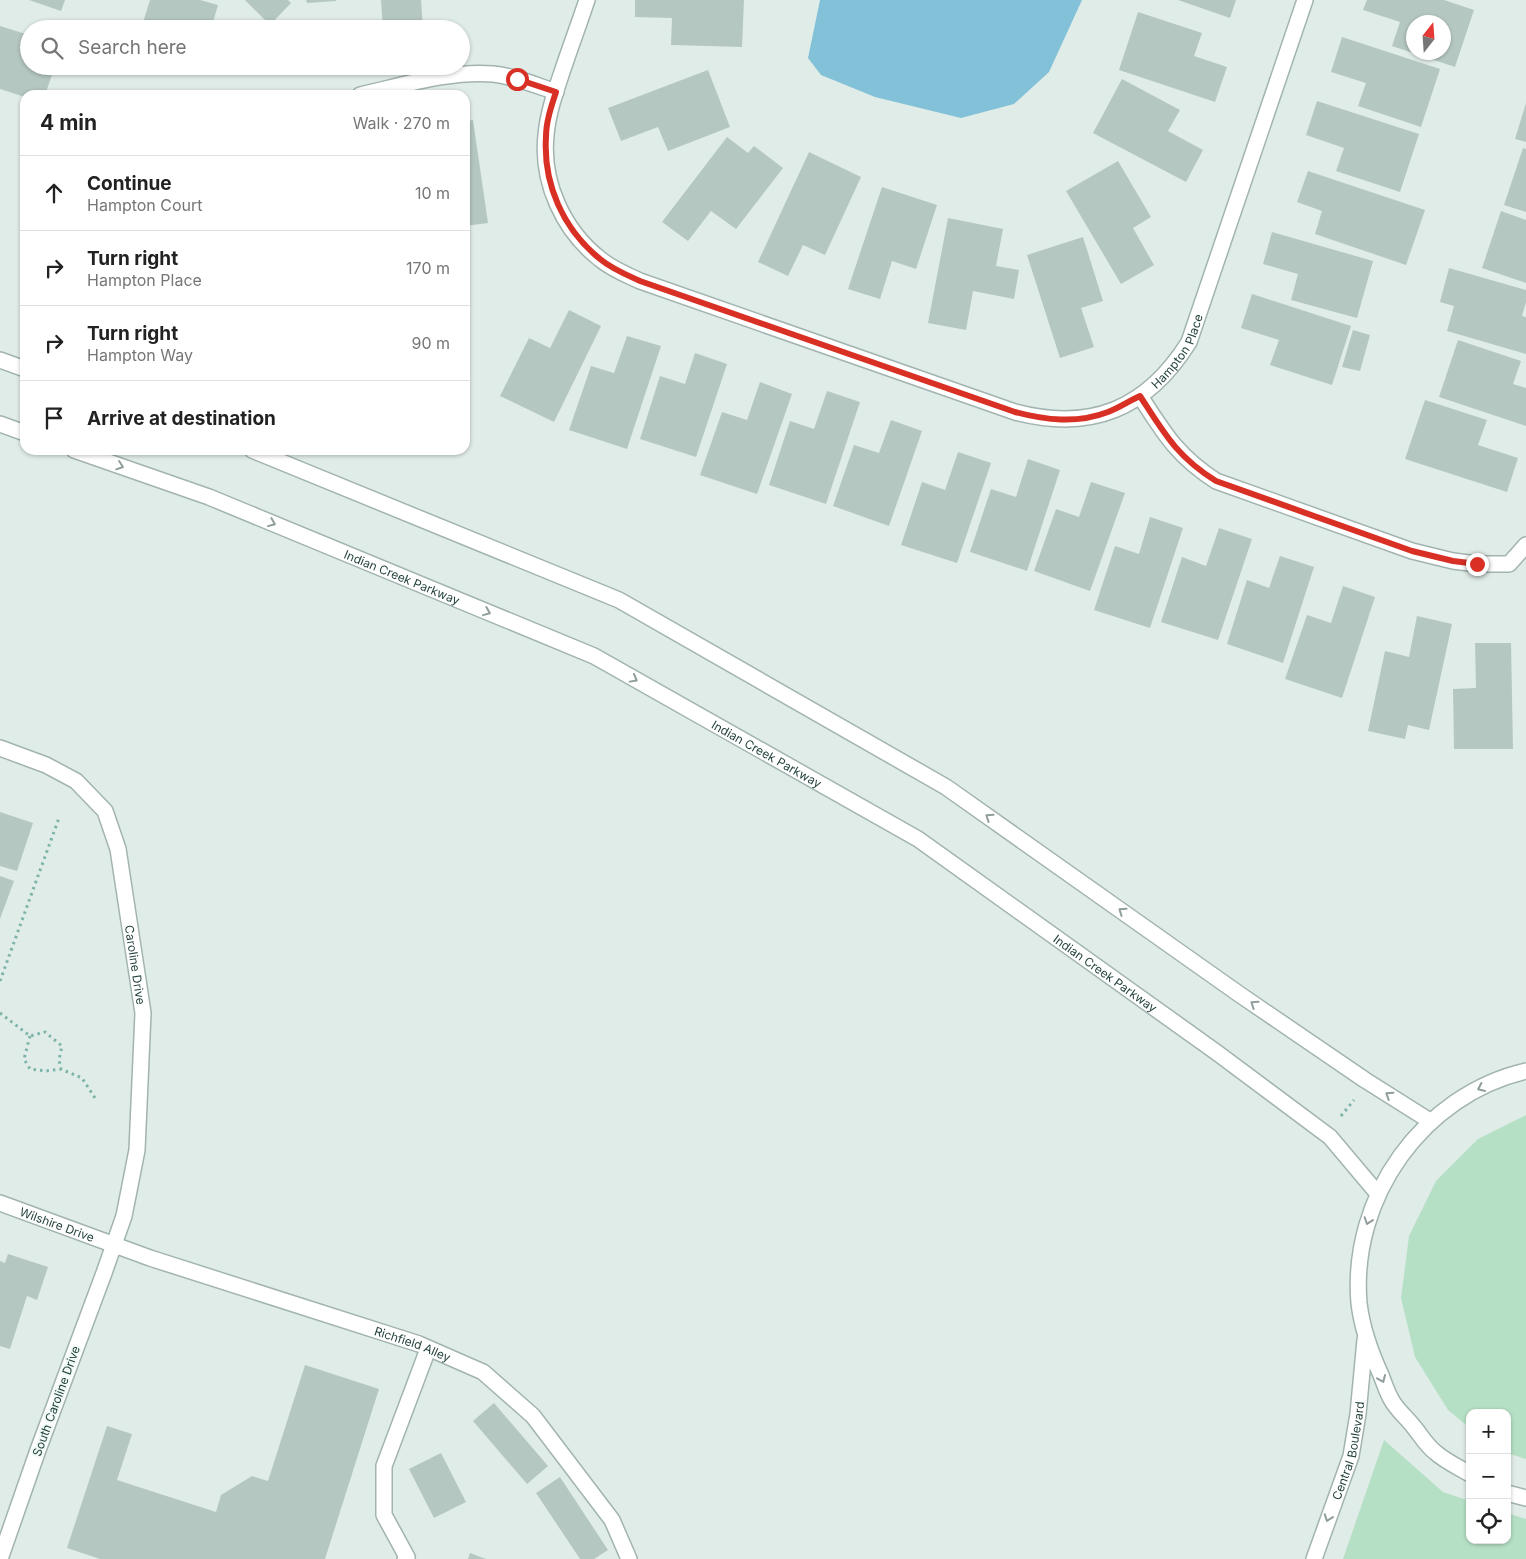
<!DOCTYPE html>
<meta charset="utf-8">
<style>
:root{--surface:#fff;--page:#f2f2f2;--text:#222;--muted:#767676;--line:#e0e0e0}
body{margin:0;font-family:Inter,sans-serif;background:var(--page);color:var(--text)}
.controls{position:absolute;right:15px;bottom:15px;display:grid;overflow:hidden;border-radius:10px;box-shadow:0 1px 4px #0004}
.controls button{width:45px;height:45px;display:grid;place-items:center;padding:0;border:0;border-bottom:1px solid var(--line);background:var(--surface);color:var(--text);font:25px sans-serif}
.compass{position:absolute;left:1406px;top:15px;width:45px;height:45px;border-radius:50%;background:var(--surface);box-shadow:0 1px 4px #0004;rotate:17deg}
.stop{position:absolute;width:15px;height:15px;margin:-11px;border:4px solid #d93025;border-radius:50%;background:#fff}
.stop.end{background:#d93025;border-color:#fff;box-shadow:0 1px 5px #0008}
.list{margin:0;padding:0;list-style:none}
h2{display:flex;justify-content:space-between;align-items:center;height:65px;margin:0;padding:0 20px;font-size:21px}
h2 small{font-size:16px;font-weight:400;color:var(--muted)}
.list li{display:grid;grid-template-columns:32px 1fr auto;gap:15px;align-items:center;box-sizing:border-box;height:75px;padding:0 20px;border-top:1px solid var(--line)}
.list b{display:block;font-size:19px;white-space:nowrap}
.list p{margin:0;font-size:16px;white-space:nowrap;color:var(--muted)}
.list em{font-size:16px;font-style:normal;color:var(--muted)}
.icon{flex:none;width:28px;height:28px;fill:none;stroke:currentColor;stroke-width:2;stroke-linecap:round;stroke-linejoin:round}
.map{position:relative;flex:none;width:1526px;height:1559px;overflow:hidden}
.search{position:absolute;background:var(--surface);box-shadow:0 1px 4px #0004;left:20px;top:20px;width:450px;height:55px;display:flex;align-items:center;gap:12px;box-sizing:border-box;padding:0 18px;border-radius:28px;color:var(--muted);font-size:19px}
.panel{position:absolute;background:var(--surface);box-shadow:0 1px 4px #0004;left:20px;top:90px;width:450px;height:365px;border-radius:15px}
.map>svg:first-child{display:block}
.green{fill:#b6e0c6}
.water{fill:#82c1d7}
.building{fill:#b5c7c1;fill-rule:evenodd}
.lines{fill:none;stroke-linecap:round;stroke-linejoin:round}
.minor-casing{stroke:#a2b4b0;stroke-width:18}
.path{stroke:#7db3a8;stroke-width:3;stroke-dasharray:2.5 4;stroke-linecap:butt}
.minor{stroke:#fff;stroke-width:15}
.oneway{stroke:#8f9e9c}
.route{stroke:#d93025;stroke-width:6}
.labels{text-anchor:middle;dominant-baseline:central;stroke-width:4;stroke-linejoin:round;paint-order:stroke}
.street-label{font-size:12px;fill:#1f3e39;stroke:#f0f9f5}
</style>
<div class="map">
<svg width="1526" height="1559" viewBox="0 0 1526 1559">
<rect width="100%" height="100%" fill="#e0ece8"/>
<path class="green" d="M1526 1115V1459L1507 1453V1413H1470V1428L1448 1410 1415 1357 1401 1298 1409 1236 1436 1181 1478 1139Z
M1384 1440 1443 1492 1470 1501V1540H1507V1513L1526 1519V1559H1343Z"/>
<path class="water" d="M820 0H1082L1049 72 1014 104 961 118 875 97 821 75 808 58Z"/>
<path class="building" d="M29 0H65L61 11Z
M150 0H200L218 5 211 29H141Z
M245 0H288L291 3 270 25Z
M306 0H336V1L307 3Z
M381 0H421L423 29H383Z
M635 0H744L742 47 671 45 672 18 635 17Z
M1178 0H1236L1230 18Z
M1367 0H1444L1474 10 1455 67 1392 46 1400 22 1363 10ZM1414 22H1444V52H1414Z
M1138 12 1202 33 1194 56 1227 67 1215 102 1119 70Z
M0 26 29 35V66H55L45 95H25V97L0 89Z
M1342 37 1440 69 1421 127 1358 106 1366 83 1331 72Z
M218 66H242L240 73Z
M708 70 730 127 668 151 658 127 621 141 608 108Z
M1122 79 1180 110 1168 131 1203 150 1186 182 1093 133Z
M1317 101 1419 134 1400 192 1336 171 1344 148 1306 135Z
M1526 103V142L1515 139Z
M473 120 488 223 465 226V121Z
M727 137 748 153 754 146 783 168 736 229 711 211 688 241 662 222Z
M1523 148 1526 149V212L1504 205Z
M809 152 861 177 825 255 803 245 788 276 758 262Z
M1118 161 1151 217 1133 228 1154 265 1121 284 1066 191Z
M1308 171 1425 210 1406 265 1315 234 1322 211 1297 202Z
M882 187 937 205 916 269 892 261 880 299 848 289Z
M1501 211 1526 220V283L1482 268Z
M948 218 1003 229 996 266 1019 270 1014 299 973 291 966 330 928 323Z
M1272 232 1373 261 1357 318 1291 300 1298 274 1263 264Z
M1083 237 1103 301 1081 308 1094 347 1060 358 1027 255Z
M1449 268 1526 290V302L1522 316 1526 317V354L1447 331 1454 306 1440 302Z
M1252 294 1351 326 1332 385 1270 365 1279 340 1241 328Z
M569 310 601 326 554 422 500 396 529 338 550 348Z
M1353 330 1370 335 1360 371 1342 367Z
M627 336 661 346 627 449 569 430 591 366 614 373Z
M1458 340 1521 361 1513 384 1526 388V426L1439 397Z
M695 353 727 364 696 457 640 439 660 376 685 384Z
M760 382 792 394 757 494 700 475 722 412 747 420Z
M827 391 860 402 826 504 769 485 790 421 814 429Z
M1425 400 1487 420 1478 445 1518 458 1507 492 1405 459Z
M891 420 922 431 889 526 833 506 854 445 879 453Z
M958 452 991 463 957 563 901 545 922 482 945 490Z
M1028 459 1060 470 1027 571 970 552 991 489 1016 497Z
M1091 482 1125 493 1090 591 1034 571 1056 509 1079 517Z
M1150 517 1183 528 1150 628 1094 610 1115 546 1139 554Z
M1219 528 1252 539 1218 640 1161 622 1182 557 1206 566Z
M1280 556 1314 567 1283 663 1227 644 1247 580 1269 588Z
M1343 586 1375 597 1342 698 1285 679 1307 615 1331 623Z
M1417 616 1452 624 1429 730 1408 725 1405 739 1368 731 1385 651 1409 657Z
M1475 643H1511L1513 749H1454L1453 689 1476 688Z
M0 812 33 823 17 871 0 866Z
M0 876 14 881 0 919Z
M8 1254 48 1267 37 1300 27 1296 10 1349 0 1346V1261L5 1263Z
M305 1365 379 1389 325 1559H100L67 1548 107 1426 132 1434 117 1480 216 1512 221 1495 252 1476 268 1481Z
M494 1403 548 1466 527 1484 473 1421Z
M441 1453 466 1502 434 1518 409 1469Z
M560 1477 608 1550 594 1559H580L536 1493Z
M470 1553 486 1559H468Z"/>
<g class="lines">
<g class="minor-casing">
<g id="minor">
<path id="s1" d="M587 0C579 24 570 48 562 72 555 93 548 113 546 135 541 182 563 230 600 259 612 269 627 275 640 281L1015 412C1091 432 1147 409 1189 342L1305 0"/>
<path d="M360 95C401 86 451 70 493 74 514 76 535 85 556 92"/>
<path d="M0 360 25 369"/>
<path d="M1140 396C1164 433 1177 456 1216 481L1412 551 1453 561 1477 564H1509L1526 545"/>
<path d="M0 424 25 433"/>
<path id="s2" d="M74 450 209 497 594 656 918 839 1216 1052 1330 1137 1378 1194"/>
<path d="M252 450 619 600 946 787 1239 994 1365 1080 1430 1121"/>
<path id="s3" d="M0 748 46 765 76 781 105 811 118 849 143 1013 137 1150 124 1216 104 1273 38 1450 0 1559"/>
<path id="s4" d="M0 1203 150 1258 419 1344 483 1372 533 1416 612 1520 629 1559"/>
<path d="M1470 1474C1458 1467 1445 1461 1435 1452 1426 1445 1420 1434 1413 1426 1406 1417 1396 1409 1391 1399 1387 1392 1384 1383 1381 1375 1370 1351 1362 1329 1359 1303 1350 1197 1423 1095 1526 1071"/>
<path d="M1507 1493 1526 1498"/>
<path d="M405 1559 407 1557 384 1515V1466L428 1349"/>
<path id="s5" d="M1314 1559 1351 1456 1358 1414 1365 1340"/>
</g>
</g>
<path class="path" d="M0 981 59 818
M0 1013 30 1036 45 1032 62 1046 59 1060 61 1069 82 1078 95 1098
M30 1036 24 1059 30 1069 46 1071 61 1069
M1341 1116 1354 1100"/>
<use href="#minor" class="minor"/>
</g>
<defs><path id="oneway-chevron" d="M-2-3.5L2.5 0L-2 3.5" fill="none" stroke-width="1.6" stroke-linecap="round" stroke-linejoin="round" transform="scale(1.25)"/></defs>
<g class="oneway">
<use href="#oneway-chevron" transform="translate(120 466) rotate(19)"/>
<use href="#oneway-chevron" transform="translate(272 523) rotate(22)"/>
<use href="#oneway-chevron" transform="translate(487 612) rotate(22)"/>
<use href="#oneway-chevron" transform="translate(634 679) rotate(29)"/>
<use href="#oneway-chevron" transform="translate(989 817) rotate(-145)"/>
<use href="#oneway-chevron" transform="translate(1122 911) rotate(-145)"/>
<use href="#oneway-chevron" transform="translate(1254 1004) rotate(-146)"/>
<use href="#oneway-chevron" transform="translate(1481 1088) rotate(155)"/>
<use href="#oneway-chevron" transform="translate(1389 1095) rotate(-147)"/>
<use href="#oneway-chevron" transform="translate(1368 1221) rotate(109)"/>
<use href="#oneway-chevron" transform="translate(1382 1379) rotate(67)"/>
<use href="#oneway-chevron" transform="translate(1328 1518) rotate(110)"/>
</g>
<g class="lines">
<path class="route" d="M517 79 556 92C551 107 546 122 546 137 543 184 563 229 600 259 612 269 627 275 640 281L1015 412C1045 420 1077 424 1108 412 1119 408 1129 401 1140 396 1164 433 1177 457 1216 481L1412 551 1453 561 1477 564"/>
</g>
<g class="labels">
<g class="street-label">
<text stroke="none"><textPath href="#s1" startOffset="915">Hampton Place</textPath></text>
<text stroke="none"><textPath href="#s2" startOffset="352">Indian Creek Parkway</textPath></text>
<text stroke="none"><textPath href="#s2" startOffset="758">Indian Creek Parkway</textPath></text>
<text stroke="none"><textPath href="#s3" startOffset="282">Caroline Drive</textPath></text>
<text stroke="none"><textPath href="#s2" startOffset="1162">Indian Creek Parkway</textPath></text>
<text stroke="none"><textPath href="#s4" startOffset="61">Wilshire Drive</textPath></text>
<text stroke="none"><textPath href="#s4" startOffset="436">Richfield Alley</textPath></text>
<text transform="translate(56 1401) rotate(-70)">South Caroline Drive</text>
<text stroke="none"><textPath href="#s5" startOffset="114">Central Boulevard</textPath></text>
</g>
</g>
</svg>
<div class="controls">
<button>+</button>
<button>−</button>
<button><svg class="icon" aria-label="locate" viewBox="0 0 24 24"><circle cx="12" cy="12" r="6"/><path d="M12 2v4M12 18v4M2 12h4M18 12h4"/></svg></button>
</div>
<svg class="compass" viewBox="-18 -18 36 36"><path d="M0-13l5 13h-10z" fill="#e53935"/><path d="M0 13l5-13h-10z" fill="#767676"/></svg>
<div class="stop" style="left:517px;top:79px"></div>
<div class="stop end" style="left:1477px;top:564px"></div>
<div class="search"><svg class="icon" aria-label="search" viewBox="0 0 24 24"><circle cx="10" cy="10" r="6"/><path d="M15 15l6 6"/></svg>Search here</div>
<section class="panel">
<h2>4 min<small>Walk · 270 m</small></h2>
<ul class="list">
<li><svg class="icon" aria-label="ahead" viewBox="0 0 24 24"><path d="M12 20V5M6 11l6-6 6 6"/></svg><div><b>Continue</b><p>Hampton Court</p></div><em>10 m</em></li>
<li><svg class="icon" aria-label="right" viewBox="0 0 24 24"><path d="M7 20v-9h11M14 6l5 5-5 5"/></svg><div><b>Turn right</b><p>Hampton Place</p></div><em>170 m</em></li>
<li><svg class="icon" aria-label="right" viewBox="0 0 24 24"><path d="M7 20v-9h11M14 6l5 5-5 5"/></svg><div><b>Turn right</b><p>Hampton Way</p></div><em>90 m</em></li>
<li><svg class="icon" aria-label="arrive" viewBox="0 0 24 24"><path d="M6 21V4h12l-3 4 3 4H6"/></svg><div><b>Arrive at destination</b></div></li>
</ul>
</section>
</div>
